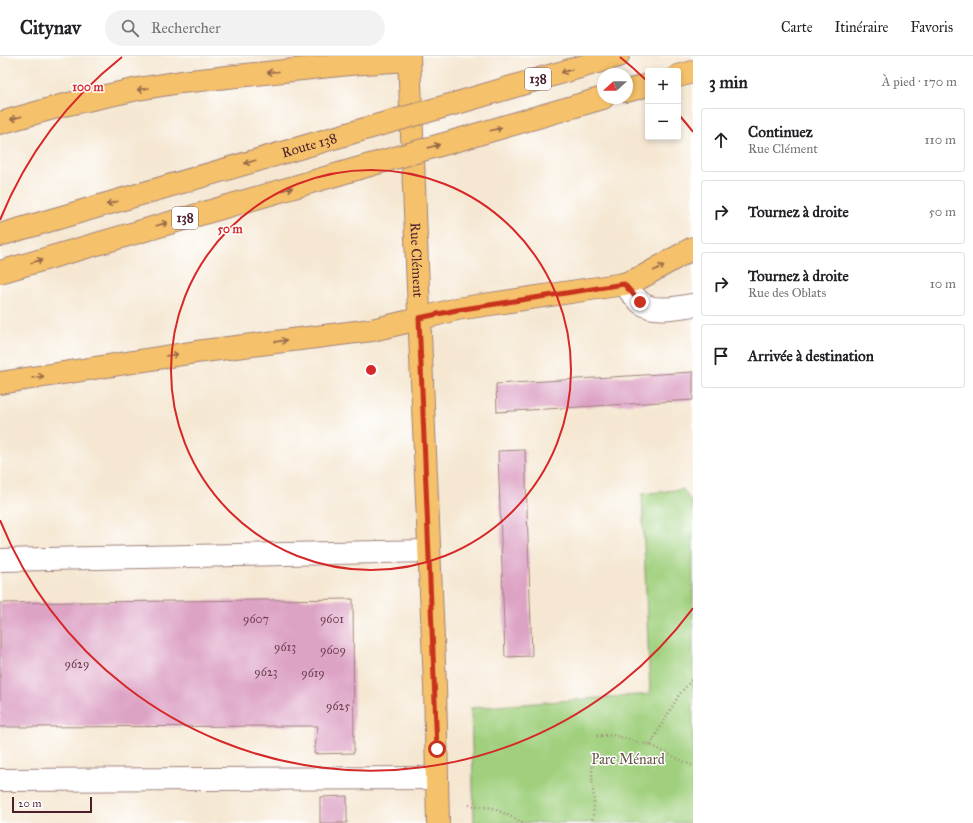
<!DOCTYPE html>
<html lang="fr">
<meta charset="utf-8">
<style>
:root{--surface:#fff;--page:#f2f2f2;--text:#202124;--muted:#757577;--line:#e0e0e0}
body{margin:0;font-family:"IM FELL Great Primer",serif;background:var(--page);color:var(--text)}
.controls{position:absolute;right:12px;top:12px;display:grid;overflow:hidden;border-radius:4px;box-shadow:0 2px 6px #0003}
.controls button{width:36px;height:36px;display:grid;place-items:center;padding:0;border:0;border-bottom:1px solid var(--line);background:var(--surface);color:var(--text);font:20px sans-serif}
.compass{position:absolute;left:597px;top:12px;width:36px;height:36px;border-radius:50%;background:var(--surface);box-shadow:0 2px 6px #0003;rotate:249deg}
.scale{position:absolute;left:12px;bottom:10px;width:80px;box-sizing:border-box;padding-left:4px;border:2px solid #4a1f2b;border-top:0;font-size:11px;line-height:14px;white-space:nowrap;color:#4a1f2b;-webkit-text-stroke:3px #fff;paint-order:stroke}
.stop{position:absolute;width:12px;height:12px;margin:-9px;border:3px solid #c8321e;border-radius:50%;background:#fff}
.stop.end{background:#c8321e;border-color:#fff;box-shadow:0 1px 4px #0008}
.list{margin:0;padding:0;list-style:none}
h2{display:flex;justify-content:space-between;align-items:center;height:52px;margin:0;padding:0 16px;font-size:17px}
h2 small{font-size:13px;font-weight:400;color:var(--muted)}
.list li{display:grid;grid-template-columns:26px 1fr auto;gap:12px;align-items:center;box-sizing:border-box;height:64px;margin:0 8px 8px;padding:0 8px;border:1px solid var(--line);border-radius:4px}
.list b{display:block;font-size:15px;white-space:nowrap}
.list p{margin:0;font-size:13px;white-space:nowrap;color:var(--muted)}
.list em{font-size:13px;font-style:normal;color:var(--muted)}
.icon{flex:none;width:22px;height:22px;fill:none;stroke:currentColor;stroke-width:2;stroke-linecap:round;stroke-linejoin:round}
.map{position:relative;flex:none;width:693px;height:767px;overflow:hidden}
header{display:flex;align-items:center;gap:24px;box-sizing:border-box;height:56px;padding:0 20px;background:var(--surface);border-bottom:1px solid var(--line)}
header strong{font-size:19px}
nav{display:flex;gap:22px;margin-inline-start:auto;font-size:14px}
.search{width:280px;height:36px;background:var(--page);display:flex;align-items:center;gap:10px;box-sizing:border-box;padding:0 14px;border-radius:22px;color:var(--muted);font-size:15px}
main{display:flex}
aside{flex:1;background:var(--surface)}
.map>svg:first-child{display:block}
.green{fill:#a0d07e;stroke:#757854}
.building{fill:#dda3c5}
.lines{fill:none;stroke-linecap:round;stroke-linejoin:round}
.minor-casing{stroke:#a0837e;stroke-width:24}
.major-casing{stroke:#a0837e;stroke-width:24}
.highway-casing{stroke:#a0837e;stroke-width:24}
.path{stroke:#a0837e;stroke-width:2.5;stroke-dasharray:1 3;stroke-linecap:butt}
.minor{stroke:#fff;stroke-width:22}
.major{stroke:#f5c16b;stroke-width:22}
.highway{stroke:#f5c16b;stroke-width:22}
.highway-bridge-casing{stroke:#a0837e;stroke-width:24;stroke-linecap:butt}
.highway-bridge{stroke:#f5c16b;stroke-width:22}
.oneway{stroke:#976848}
.route{stroke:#c8321e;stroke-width:5}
.ring{fill:none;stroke:#d62828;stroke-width:2}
.labels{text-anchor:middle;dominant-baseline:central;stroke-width:3;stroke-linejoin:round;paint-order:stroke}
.number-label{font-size:12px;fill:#6f4052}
.shield{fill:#fff;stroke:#80626b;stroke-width:1}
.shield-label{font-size:13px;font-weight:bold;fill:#4a1f2b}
.street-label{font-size:14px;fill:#4a1f2b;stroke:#fff}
.park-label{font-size:14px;fill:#645444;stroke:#fff}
.centre{fill:#d62828;stroke:#fff;stroke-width:2}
.ring-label{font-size:12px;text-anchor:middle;font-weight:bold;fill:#d62828;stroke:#fff;stroke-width:3;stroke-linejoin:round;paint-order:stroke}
</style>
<header>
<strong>Citynav</strong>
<div class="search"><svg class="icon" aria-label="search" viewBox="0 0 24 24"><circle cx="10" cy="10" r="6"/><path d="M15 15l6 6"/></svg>Rechercher</div>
<nav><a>Carte</a><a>Itinéraire</a><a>Favoris</a></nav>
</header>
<main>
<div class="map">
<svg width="693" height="767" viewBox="0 0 693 767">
<rect width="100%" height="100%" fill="#fff"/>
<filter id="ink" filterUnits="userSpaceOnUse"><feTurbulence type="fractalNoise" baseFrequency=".025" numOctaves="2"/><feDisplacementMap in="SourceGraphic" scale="8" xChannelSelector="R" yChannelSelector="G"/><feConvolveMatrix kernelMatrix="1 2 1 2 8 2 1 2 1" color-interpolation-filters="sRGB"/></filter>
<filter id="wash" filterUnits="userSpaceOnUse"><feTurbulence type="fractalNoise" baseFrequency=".012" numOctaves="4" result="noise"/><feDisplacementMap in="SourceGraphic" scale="16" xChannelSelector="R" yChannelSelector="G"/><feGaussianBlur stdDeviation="0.9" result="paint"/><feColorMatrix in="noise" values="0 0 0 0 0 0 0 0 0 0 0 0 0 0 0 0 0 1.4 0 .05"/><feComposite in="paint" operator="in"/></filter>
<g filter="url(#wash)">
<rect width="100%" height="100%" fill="#f5e7d1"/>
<path class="green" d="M683 433 693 449V767H474L471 652 650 638 642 438Z"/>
<g id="blocks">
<path class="building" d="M693 316V344L497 356 496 328Z
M525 394 532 600 505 601 498 395Z
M353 543 354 697 314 698 318 670 0 671V547Z
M347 740V767H320V741Z"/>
</g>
</g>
<g filter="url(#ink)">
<use href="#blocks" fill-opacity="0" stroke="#a0837e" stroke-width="1"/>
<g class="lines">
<g class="minor-casing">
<path id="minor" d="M624 228C629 234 635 242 641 247 655 257 677 251 693 249
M0 504 429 495
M0 724 437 722"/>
</g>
<g class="major-casing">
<g id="major">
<path id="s1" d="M409 0 417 208 435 630 438 767"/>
<path d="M419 263 457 253 624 228"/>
</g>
</g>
<g class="highway-casing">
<g id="highway">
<path d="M678 20 693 16"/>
<path d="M627 35 648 29"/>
<path d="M457 47 618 0"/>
<path d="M0 67 64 49 138 33 181 26 349 8 409 4"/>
<path d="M458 84 603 42"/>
<path id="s2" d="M0 179 368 72"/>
<path d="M0 216 370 109"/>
<path d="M624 228 642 221 693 192"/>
<path d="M0 327 196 296 372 274 419 263"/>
</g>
</g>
<path class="path" d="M597 680 612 679 650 689 693 710
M650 689 679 639 693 622
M469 749 493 752 524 767
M591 767C597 750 592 735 592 717 592 710 594 703 595 696"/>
<use href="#minor" class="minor"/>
<use href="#major" class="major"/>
<use href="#highway" class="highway"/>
<g class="highway-bridge-casing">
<path id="highway-bridge" d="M368 72 457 47
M370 109 458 84"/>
</g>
<use href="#highway-bridge" class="highway-bridge"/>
</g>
<defs><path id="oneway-shaft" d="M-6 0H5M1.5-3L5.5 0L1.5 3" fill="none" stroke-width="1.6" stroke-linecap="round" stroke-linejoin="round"/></defs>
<g class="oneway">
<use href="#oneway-shaft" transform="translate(567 15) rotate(164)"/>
<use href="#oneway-shaft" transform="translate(273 16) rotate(175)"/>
<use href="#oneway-shaft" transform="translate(143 33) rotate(170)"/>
<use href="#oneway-shaft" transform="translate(16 62) rotate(163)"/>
<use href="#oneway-shaft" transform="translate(496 73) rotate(-16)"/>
<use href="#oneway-shaft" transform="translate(434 90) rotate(-16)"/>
<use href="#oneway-shaft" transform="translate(250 106) rotate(164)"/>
<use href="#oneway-shaft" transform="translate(287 133) rotate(-16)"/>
<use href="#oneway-shaft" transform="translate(112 147) rotate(164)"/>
<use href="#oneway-shaft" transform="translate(162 168) rotate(-16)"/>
<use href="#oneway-shaft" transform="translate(37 205) rotate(-16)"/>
<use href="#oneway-shaft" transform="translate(659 212) rotate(-28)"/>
<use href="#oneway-shaft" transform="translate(281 285) rotate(-7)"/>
<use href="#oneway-shaft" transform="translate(172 299) rotate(-8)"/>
<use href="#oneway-shaft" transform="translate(38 321) rotate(-9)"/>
</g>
</g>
<g class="lines" filter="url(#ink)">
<path class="route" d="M437 693 419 262 457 254 624 228 640 246"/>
</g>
<g class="ring">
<circle cx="371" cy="314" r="200"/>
<path d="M693 552A400 400 0 0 1 0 464M0 164A400 400 0 0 1 122 1M620 1A400 400 0 0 1 646 24M680 60A400 400 0 0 1 693 76"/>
</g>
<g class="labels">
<g class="number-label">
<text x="256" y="563">9607</text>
<text x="332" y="563">9601</text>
<text x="285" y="591">9613</text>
<text x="333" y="594">9609</text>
<text x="77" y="608">9629</text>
<text x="266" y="616">9623</text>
<text x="313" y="617">9619</text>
<text x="338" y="650">9625</text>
</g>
<g class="shield">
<rect x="525" y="12" width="26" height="22" rx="3"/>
<rect x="172" y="151" width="26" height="22" rx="3"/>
</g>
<g class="shield-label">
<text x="538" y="23">138</text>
<text x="185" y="162">138</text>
</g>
<g class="street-label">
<text stroke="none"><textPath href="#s2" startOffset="322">Route 138</textPath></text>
<text stroke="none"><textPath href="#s1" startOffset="204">Rue Clément</textPath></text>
</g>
<g class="park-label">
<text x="628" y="703">Parc Ménard</text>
</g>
</g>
<circle cx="371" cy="314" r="6" class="centre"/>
<g class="ring-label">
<text x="88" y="35">100 m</text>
<text x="230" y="177">50 m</text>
</g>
</svg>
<div class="controls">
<button>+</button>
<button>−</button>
</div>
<svg class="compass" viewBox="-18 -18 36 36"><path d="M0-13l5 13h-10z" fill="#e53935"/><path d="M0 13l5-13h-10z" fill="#757577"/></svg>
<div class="scale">20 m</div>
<div class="stop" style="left:437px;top:693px"></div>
<div class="stop end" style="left:640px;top:246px"></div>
</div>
<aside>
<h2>3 min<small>À pied · 170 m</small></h2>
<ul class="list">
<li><svg class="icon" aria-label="ahead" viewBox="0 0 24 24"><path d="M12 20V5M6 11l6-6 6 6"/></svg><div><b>Continuez</b><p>Rue Clément</p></div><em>110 m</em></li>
<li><svg class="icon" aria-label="right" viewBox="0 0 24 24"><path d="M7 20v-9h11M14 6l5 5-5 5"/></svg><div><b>Tournez à droite</b></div><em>50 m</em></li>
<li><svg class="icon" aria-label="right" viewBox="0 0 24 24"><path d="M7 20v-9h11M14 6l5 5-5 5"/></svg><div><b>Tournez à droite</b><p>Rue des Oblats</p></div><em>10 m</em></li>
<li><svg class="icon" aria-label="arrive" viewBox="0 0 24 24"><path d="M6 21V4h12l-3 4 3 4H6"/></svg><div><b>Arrivée à destination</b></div></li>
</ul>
</aside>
</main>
